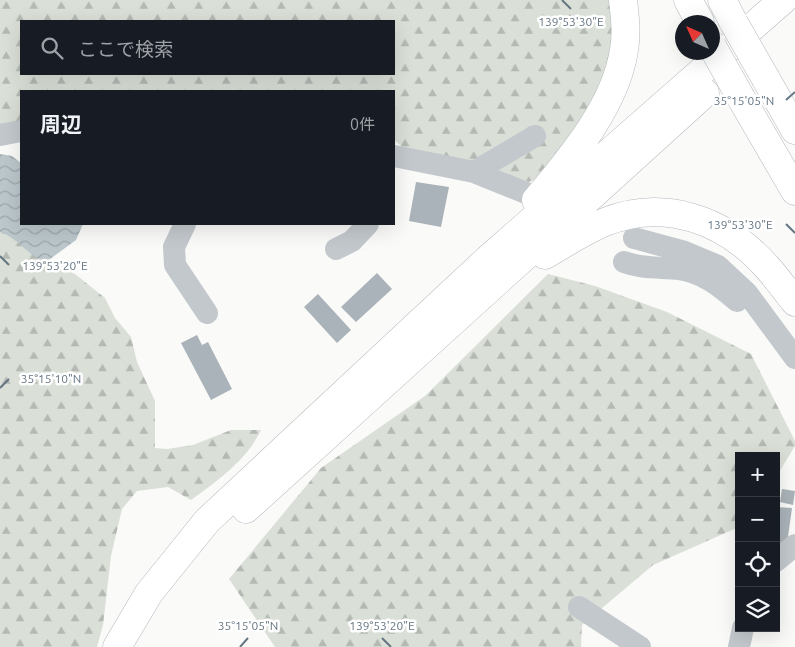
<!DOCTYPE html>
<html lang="ja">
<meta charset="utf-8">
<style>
:root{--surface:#171b24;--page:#242831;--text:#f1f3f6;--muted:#9ea1a6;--line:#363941}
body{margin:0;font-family:Ubuntu,"Noto Sans JP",sans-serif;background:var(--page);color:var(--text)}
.controls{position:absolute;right:15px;bottom:15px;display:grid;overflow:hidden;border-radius:0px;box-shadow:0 5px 20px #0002}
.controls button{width:45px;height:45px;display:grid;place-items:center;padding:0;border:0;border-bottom:1px solid var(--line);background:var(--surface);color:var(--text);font:25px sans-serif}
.compass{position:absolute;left:675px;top:15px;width:45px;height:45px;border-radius:50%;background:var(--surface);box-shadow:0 5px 20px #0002;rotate:315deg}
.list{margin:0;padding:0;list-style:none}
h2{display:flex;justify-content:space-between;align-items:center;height:65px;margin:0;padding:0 20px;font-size:21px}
h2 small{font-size:16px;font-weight:400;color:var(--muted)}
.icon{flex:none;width:28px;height:28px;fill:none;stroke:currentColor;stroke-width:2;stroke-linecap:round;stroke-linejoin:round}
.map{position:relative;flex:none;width:795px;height:647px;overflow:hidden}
.search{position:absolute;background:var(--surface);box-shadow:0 5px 20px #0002;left:20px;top:20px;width:375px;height:55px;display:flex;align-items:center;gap:12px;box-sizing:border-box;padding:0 18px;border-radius:0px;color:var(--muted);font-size:19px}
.panel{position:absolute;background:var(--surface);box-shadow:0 5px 20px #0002;left:20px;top:90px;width:375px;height:135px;border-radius:0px}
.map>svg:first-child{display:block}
.forest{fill:url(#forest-firs);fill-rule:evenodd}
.water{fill:url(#water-waves)}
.building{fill:#aab3b9}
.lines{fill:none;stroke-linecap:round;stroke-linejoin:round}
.highway-casing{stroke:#b4b9bd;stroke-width:29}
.minor{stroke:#c3c8cc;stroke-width:22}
.highway{stroke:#fff;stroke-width:28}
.highway-bridge-casing{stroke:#b4b9bd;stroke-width:29;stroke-linecap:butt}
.highway-bridge{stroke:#fff;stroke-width:28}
.ticks{fill:none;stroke:#657683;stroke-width:2}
.ticks-label{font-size:12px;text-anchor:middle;fill:#657683;stroke:#fff;stroke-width:5;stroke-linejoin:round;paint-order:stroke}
</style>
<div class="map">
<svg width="795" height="647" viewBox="0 0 795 647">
<defs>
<pattern id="forest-firs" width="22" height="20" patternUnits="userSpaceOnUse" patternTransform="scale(1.25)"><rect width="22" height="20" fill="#dadfd7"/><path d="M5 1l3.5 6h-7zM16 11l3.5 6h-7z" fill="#b4b9b4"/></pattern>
<pattern id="water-waves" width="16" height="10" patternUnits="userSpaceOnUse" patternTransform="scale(1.25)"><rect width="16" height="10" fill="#bbc7cb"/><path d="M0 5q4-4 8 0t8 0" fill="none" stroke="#9ca6aa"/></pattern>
</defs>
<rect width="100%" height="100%" fill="#fafaf8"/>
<path class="forest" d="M0 0H615L616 30 603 89 567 143 537 178 529 182 410 153 394 140V91H21V128L0 130ZM21 21H394V74H21Z
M0 225 49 263 75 274 105 298 115 318 131 337 137 362 155 401V448L167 449 193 445 231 430H261C246 461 218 480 191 500L168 487 137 491 122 509 111 556 103 625 97 647H0Z
M548 274 595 286 667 312 751 354 795 441V446L776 477V456H739V527L653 565 582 625 581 647H275L229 579 321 468 425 396Z"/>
<path class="water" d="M0 154 12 156 21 163V224H83L76 240 46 262C28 256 18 238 0 232Z"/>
<path class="building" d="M416 182 449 187 441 227 409 221Z
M377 273 392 289 356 322 341 307Z
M318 294 351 330 337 343 304 307Z
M197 335 202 345 208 342 232 389 211 400 181 343Z
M782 489 795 491 793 505 780 502Z
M776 507 792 508 787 544 776 543Z"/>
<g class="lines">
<g class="highway-casing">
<path id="highway" d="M688 0 700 22
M722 0 734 23
M766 79 795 130
M741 98 795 191
M536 200C571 158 616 105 624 50 627 33 625 17 623 0
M545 255C565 243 584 231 605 222 665 198 725 220 767 267 777 278 786 291 795 302
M246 509 705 93
M117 647 149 593 207 521 488 259 783 0"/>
</g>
<path class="minor" d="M0 135 21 131
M394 156 474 172 526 193
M474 172 535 136
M185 224 174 247 175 265 207 313
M634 238 682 251 718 266 747 293 795 358
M336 249 352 241 368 224
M624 262C642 269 660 267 679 269 702 272 720 286 737 301
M776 561 795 545
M579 607 640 647
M739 647 743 628"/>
<use href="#highway" class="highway"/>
<g class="highway-bridge-casing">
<path id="highway-bridge" d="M734 23 766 79
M712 46 741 98"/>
</g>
<use href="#highway-bridge" class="highway-bridge"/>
</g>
<path class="ticks" d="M562 0 571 9M786 100 795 92M786 224 795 233M0 256 9 265M0 388 9 379M382 638 391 647M240 647 248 638"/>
<g class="ticks-label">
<text x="571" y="26">139°53'30"E</text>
<text x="744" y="105">35°15'05"N</text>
<text x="740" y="229">139°53'30"E</text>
<text x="55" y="270">139°53'20"E</text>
<text x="51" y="383">35°15'10"N</text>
<text x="248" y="630">35°15'05"N</text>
<text x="382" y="630">139°53'20"E</text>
</g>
</svg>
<div class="controls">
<button>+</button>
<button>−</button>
<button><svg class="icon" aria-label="locate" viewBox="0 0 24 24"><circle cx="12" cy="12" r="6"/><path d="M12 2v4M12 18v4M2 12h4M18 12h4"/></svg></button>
<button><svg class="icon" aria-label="layers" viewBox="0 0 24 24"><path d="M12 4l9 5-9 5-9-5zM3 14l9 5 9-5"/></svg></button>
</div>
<svg class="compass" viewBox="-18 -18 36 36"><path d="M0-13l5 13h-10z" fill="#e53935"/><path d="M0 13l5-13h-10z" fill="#9ea1a6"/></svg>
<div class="search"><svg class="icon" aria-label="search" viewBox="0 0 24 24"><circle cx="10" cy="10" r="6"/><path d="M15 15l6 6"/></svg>ここで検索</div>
<section class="panel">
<h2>周辺<small>0件</small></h2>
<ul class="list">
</ul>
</section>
</div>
